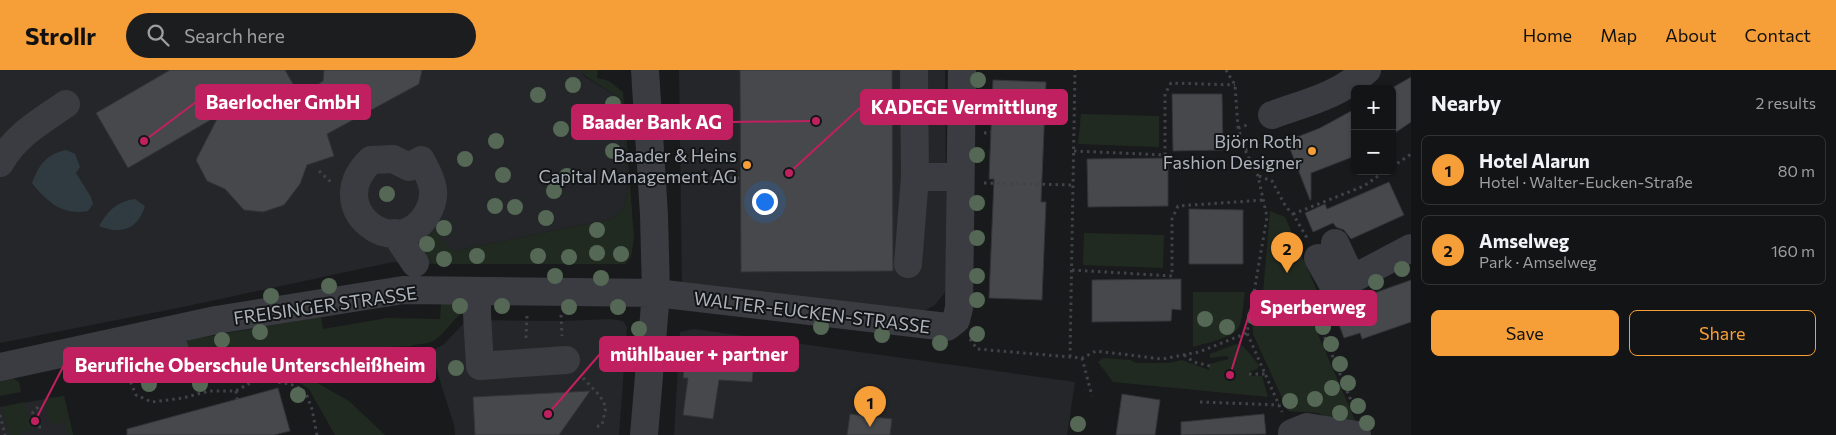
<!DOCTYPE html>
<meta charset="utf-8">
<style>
:root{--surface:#131415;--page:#1c1d1e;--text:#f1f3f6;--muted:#9d9ea0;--line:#323334;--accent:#f69e37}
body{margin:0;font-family:Commissioner,sans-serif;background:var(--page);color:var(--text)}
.controls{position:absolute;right:15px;top:15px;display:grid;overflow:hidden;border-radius:8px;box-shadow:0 1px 4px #0004}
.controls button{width:45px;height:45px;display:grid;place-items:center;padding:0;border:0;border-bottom:1px solid var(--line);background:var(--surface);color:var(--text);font:25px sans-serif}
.you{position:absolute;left:764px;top:131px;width:18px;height:18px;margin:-12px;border:4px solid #fff;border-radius:50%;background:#1a73e8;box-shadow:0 0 0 8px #1a73e833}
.badge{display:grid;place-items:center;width:32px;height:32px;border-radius:50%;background:var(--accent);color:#111;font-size:16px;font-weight:700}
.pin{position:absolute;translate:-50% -41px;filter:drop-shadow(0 1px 2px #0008)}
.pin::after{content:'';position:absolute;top:26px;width:18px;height:15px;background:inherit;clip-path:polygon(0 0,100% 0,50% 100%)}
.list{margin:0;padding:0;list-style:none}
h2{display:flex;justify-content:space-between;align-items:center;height:65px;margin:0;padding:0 20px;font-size:21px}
h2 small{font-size:16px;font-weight:400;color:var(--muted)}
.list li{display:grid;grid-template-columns:32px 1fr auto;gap:15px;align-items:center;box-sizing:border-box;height:70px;margin:0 10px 10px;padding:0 10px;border:1px solid var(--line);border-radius:8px}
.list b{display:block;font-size:19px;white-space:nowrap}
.list p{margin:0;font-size:16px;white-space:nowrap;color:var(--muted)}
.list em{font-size:16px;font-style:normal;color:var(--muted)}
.actions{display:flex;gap:10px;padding:15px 20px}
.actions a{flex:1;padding:11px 0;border:1px solid var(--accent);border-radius:8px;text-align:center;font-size:18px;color:var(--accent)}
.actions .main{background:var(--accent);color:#111}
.icon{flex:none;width:28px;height:28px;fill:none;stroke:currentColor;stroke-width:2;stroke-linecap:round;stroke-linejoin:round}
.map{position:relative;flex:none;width:1411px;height:365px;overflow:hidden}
header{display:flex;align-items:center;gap:30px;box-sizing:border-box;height:70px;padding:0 25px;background:var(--accent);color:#111}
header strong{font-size:24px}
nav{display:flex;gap:28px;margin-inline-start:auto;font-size:18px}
.search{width:350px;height:45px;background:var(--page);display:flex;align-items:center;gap:12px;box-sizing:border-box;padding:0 18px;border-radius:28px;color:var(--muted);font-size:19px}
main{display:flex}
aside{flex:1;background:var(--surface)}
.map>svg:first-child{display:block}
.built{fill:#252629}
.green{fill:#212a21}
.water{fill:#2f3b41}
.building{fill:#46484c;stroke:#333438}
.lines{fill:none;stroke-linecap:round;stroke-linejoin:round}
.path{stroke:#404348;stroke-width:3;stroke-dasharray:2.5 4;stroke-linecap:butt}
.minor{stroke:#3a3c41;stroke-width:28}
.tree{fill:#546855}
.poi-dot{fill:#f69e37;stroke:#141517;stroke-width:2}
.labels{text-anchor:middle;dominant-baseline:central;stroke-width:4;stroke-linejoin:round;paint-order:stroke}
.poi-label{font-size:18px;fill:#acb3bc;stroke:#141517;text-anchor:end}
.street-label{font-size:18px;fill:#acb3bc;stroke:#141517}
.leader{fill:none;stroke:#c12060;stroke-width:2}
.callout-dot{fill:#c12060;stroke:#141517;stroke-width:2}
.callout{fill:#c12060;stroke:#c12060;stroke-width:2}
.callout-label{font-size:19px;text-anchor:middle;font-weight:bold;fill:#fff}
</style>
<header>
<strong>Strollr</strong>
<div class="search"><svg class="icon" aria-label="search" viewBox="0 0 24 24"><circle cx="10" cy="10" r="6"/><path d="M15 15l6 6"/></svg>Search here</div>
<nav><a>Home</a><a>Map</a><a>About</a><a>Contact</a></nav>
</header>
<main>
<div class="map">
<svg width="1411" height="365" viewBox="0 0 1411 365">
<rect width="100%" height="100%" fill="#191a1c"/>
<path class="built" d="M0 0H582L584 6 622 30 628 121 624 137 611 149 454 181 415 173 433 194 393 192 178 238 0 273Z
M679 0H945L947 220 935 235 919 244 682 214Z
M611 249 623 251 627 257 619 365H455L454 355 431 282 444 274 467 250 561 251Z
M694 259 1075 312 1067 365H674L680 262Z
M64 326 73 365H0V337Z"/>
<path class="green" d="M582 0H598L597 8 609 11 623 22 634 168 631 187 625 194H433L415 173 432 158 454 181 611 149 624 137 628 121 622 30 584 5Z
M1081 44 1159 46V77L1078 74Z
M1270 141 1285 147 1317 221 1262 235Z
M1084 163 1164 165 1163 198 1083 195Z
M1193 222H1245C1243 233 1243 245 1240 255 1235 268 1206 273 1193 277Z
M1304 232 1358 357 1342 354 1318 343 1288 341 1253 264 1252 245Z
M441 234H462L467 239C453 247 446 265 431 272 424 274 417 274 410 276L263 283 187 293 184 277 188 270 321 247 323 259 387 248 440 249Z
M1236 274 1243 276 1259 295 1257 299 1249 302 1250 306H1262L1268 327 1113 312 1098 292 1103 288 1130 290 1136 293H1169L1182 290 1209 300V294L1229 289 1227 286 1210 288V284Z
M158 277 167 281 171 296 103 308 99 288Z
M271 294 312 310 349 331 385 365H335L309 319Z
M11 307 19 312 21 322 0 326V309Z
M64 326 73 365H68L65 351 51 355 43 329Z
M25 332 32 360 21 362V365H9L1 337Z"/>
<path class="water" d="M66 80 75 84 80 97 76 103 91 127 93 134 88 141C63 146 47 132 32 113 39 95 45 85 66 80Z
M135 129 145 136C138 160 120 165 99 156 109 140 116 132 135 129Z"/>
<path class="building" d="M170 0H285L300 26 323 11 324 0H422L419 14 327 64 334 86 307 95 300 114 284 135 263 142 244 140 225 119 207 111 196 90 219 45 128 98 96 43Z
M740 0H892L893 201 741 202Z
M1411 7V52L1392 65V18Z
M993 10 1046 12 1041 132H1046L1042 230 989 228 994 109H989Z
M1172 24H1222L1223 80 1173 81Z
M1355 39V86L1311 103V130H1310L1287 71 1320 58Z
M1168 88V136L1088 137 1087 89Z
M1389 112 1404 145 1351 169 1344 160 1336 157 1333 153 1313 162 1305 143 1325 134 1327 139Z
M1189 139 1243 140V194H1189Z
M1181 209V240L1172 239 1171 251 1092 252V210Z
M1411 210V252L1362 269 1360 263 1344 268 1331 233 1335 234 1348 229 1349 232Z
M688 270 748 276 747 282 755 283 752 312 719 310 713 349 683 345 688 308H683Z
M278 318 290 361 274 365H127V359Z
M590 321 559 365H475L473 327Z
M1122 324 1160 330 1155 365H1116Z
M850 344 892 349 890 365H847Z
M1264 344 1266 364 1181 365V352Z"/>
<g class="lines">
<path class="path" d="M1226 0 1235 15 1238 58 1246 82 1258 106 1267 147 1247 263 1282 342
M1238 58 1250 54
M984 63 991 62
M1245 80 1270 69
M1074 81 1165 85V24L1171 13 1235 15
M1392 97 1411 84
M319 101 332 113
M1259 106 1272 111 1286 137 1293 144 1307 168
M678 108H741
M984 113 1073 115
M1293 144 1364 116 1385 101
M1072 200 1172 206V149L1178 136 1264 130
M1307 225 1355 340
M1251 241 1308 225
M561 245 562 266
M526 268 527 245
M970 269 977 279 1082 288 1096 281 1162 289 1199 282 1247 263
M676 275 688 276
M1184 285 1194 292 1210 296
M1070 287 1075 0
M1082 288 1092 326
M1249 304H1265
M128 306 136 325 152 332 183 328 209 321H236L257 309 290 314 302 319 307 326 312 339 317 365
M583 308 600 326 606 337 602 355 595 357
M257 309 259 288
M236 321 237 329
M1200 332 1279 335
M38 337 33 342 31 349 35 356 44 358
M0 345 5 365"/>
<path class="minor" d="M914 0 915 107H960
M1272 45C1308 32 1336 27 1367 0
M393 89 409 97 421 90C425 98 430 106 432 115 435 125 432 135 427 144 397 195 320 138 371 90Z
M0 93C15 66 41 51 66 34
M395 163 415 193
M1335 173 1352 209
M1318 188 1335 218 1411 178
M908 194 915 107
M477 221V244L480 296 566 290
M169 260 180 298
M0 297 216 250 403 220 656 223 947 257 956 250 959 238 962 0
M644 365 656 223 654 145 645 0
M1292 365V363L1307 357 1357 365"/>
</g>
<g class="tree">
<circle cx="978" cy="10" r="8"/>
<circle cx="573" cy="15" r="8"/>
<circle cx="538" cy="25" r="8"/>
<circle cx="613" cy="34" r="8"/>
<circle cx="561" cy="59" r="8"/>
<circle cx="496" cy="71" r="8"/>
<circle cx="613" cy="81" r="8"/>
<circle cx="977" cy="85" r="8"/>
<circle cx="465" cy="89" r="8"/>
<circle cx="503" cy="105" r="8"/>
<circle cx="567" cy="106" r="8"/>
<circle cx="554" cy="121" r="8"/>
<circle cx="387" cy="124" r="8"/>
<circle cx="977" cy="133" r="8"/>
<circle cx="495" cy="136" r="8"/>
<circle cx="515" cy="137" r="8"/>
<circle cx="546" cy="148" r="8"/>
<circle cx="444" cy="158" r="8"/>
<circle cx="597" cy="160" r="8"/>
<circle cx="977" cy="168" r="8"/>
<circle cx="427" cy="174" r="8"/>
<circle cx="597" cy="183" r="8"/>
<circle cx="621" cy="184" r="8"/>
<circle cx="477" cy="186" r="8"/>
<circle cx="538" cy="186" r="8"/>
<circle cx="569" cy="187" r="8"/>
<circle cx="444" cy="189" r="8"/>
<circle cx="1402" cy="199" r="8"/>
<circle cx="555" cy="206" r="8"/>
<circle cx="977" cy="206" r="8"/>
<circle cx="601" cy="208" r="8"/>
<circle cx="1376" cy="212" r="8"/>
<circle cx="329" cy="216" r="8"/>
<circle cx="271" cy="226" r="8"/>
<circle cx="977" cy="230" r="8"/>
<circle cx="460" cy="236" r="8"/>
<circle cx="502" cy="236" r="8"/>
<circle cx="569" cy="237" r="8"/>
<circle cx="618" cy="237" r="8"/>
<circle cx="1255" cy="247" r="8"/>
<circle cx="1205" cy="249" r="8"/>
<circle cx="821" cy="257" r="8"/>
<circle cx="1227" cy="257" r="8"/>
<circle cx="1323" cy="257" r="8"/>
<circle cx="639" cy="259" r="8"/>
<circle cx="260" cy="262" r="8"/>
<circle cx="977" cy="264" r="8"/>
<circle cx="882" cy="265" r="8"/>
<circle cx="222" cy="270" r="8"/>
<circle cx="940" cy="273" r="8"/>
<circle cx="1331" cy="274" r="8"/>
<circle cx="1340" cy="294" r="8"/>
<circle cx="456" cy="298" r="8"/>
<circle cx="1348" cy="313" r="8"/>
<circle cx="149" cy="314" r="8"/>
<circle cx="200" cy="314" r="8"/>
<circle cx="1332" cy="318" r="8"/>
<circle cx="298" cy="325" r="8"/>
<circle cx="1315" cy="329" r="8"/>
<circle cx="1290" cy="331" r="8"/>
<circle cx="1358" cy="336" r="8"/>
<circle cx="1340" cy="343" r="8"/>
<circle cx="1367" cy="353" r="8"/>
<circle cx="1078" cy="354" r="8"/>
</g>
<g class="poi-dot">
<circle cx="1312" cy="81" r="5"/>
<circle cx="747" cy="95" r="5"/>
</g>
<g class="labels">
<g class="poi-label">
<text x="1302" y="71">Björn Roth<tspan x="1302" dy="21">Fashion Designer</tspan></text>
<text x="737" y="85">Baader &amp; Heins<tspan x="737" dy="21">Capital Management AG</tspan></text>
</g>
<g class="street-label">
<text transform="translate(325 235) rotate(-8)">FREISINGER STRASSE</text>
<text transform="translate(812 242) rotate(7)">WALTER-EUCKEN-STRASSE</text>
</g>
</g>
<path class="leader" d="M144 71L196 32M789 103L861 37M816 51L732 52M1230 305L1251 238M548 344L600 284M35 351L64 295"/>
<g class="callout-dot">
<circle cx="144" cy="71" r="5"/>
<circle cx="789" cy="103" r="5"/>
<circle cx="816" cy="51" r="5"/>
<circle cx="1230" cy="305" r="5"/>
<circle cx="548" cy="344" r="5"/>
<circle cx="35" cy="351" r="5"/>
</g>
<g class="callout">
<rect x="196" y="15" width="174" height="34" rx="5"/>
<rect x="861" y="20" width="206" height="34" rx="5"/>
<rect x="572" y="35" width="160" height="34" rx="5"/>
<rect x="1251" y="221" width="125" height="34" rx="5"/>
<rect x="600" y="267" width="198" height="34" rx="5"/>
<rect x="64" y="278" width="371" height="34" rx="5"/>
</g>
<g class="callout-label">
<text x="283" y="39">Baerlocher GmbH</text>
<text x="964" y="44">KADEGE Vermittlung</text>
<text x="652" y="59">Baader Bank AG</text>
<text x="1313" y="244">Sperberweg</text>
<text x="699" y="291">mühlbauer + partner</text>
<text x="250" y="302">Berufliche Oberschule Unterschleißheim</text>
</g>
</svg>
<div class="controls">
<button>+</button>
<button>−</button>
</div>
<div class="you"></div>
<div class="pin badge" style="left:870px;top:357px">1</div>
<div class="pin badge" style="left:1287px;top:203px">2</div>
</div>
<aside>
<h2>Nearby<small>2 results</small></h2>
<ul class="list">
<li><span class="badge">1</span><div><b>Hotel Alarun</b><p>Hotel · Walter-Eucken-Straße</p></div><em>80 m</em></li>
<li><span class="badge">2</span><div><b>Amselweg</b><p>Park · Amselweg</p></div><em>160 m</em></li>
</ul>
<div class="actions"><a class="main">Save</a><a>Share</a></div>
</aside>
</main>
